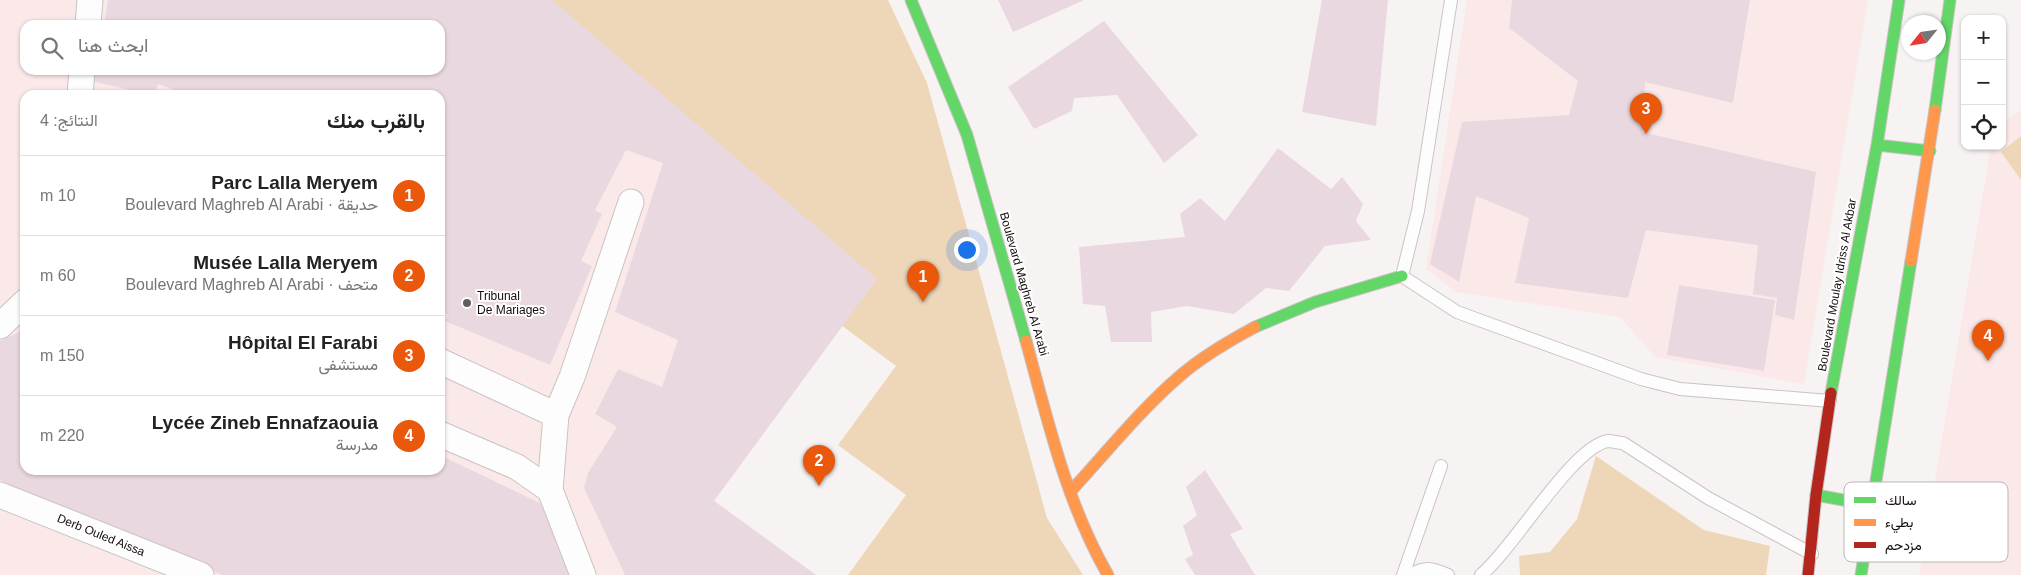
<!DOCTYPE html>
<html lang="ar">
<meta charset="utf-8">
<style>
:root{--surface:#fff;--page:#f6f6f6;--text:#222;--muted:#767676;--line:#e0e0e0;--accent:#ea580c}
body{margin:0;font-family:Helvetica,Vazirmatn,sans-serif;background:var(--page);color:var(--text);direction:rtl}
.controls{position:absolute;right:15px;top:15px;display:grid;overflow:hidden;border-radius:10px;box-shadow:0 1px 4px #0004}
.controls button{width:45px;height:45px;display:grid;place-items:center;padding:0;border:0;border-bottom:1px solid var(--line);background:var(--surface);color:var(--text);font:25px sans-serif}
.compass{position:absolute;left:1901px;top:15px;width:45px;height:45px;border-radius:50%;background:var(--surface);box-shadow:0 1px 4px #0004;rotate:240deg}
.you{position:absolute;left:966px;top:249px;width:18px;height:18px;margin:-12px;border:4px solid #fff;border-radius:50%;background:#1a73e8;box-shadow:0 0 0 8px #1a73e833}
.badge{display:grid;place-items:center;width:32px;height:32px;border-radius:50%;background:var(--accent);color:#fff;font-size:16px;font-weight:700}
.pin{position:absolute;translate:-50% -41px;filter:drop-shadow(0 1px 2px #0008)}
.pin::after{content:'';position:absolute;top:26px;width:18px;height:15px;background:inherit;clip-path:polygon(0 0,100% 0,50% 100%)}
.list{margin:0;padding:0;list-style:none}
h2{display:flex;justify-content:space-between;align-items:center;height:65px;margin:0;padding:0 20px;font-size:21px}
h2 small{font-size:16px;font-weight:400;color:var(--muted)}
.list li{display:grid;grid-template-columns:32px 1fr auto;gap:15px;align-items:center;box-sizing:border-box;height:80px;padding:0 20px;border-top:1px solid var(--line)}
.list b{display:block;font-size:19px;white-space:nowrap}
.list p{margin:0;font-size:16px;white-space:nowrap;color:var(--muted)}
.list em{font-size:16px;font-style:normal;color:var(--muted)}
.icon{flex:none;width:28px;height:28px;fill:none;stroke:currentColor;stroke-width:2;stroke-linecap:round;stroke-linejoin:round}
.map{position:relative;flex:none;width:2021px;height:575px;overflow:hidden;direction:ltr}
.search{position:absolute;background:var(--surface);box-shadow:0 1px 4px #0004;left:20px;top:20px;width:425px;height:55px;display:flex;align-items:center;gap:12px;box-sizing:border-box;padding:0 18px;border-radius:15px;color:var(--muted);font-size:19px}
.panel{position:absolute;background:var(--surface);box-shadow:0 1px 4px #0004;left:20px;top:90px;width:425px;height:385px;border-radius:15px;direction:rtl}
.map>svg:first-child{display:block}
.built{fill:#fbe9e9;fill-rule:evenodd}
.green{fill:#eed6b9}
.building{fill:#ead8e0}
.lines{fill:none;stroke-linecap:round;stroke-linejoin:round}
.lane-casing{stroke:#cac3c3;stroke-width:14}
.street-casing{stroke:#cac3c3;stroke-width:27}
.fast-casing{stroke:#cac3c3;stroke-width:13}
.slow-casing{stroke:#cac3c3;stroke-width:13}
.jam-casing{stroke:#cac3c3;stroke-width:13}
.lane{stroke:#fefdfd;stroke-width:12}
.street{stroke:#fefdfd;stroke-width:25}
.fast{stroke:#63d668;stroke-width:11}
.slow{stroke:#ff974d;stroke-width:11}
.jam{stroke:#b3261e;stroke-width:11}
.poi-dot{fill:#645d5d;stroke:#fff;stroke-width:2}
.labels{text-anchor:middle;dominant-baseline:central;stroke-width:4;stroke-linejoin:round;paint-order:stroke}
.street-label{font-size:12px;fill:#150c0c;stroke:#fff}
.poi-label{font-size:12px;fill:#150c0c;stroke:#fff;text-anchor:start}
.key{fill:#fff;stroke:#b9b6b6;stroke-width:1}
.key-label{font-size:14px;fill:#150c0c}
</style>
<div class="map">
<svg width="2021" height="575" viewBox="0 0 2021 575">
<rect width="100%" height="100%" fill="#f8f3f3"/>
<path class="built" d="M0 0H552L877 279 714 500 816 575H0ZM25 25H440V70H25ZM25 95H440V470H25Z
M1467 0H1868L1804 384 1655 357 1620 317 1456 292 1426 269Z
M2021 110V575H1919L1991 146H2002V123Z"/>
<path class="green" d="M552 0H888L927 83 1047 518 1083 575H848L906 495 838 445 896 366 841 325Z
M2021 136V180L2001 152Z
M1596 456 1704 530 1770 546 1766 575H1520L1519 556 1550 552 1577 519Z"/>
<path class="building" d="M108 0H552L877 279 714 501 816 575H625L584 488 588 473 617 427 595 414 618 369 662 387 678 340 615 312 663 163 626 150 595 210 602 214 581 261 592 266 550 365 445 321 448 315 440 311V95H188L158 84 155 95H151L92 81 95 70H440V25H104Z
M998 0H1084L1013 32Z
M1322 0H1388L1376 126 1302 112Z
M1512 0H1750L1733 103 1645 82 1642 132 1816 172 1794 320 1775 315 1777 298 1753 294 1758 245 1646 230 1628 298 1515 283 1529 218 1476 196 1459 282 1430 264 1462 122 1569 115 1578 81 1509 28Z
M1104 21 1198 135 1164 163 1117 95 1074 98 1072 111 1034 129 1008 87Z
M1278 148 1331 189 1342 177 1363 204 1356 221 1371 240 1325 246 1289 291 1266 288 1234 314 1187 306 1151 312 1152 342H1111L1105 306 1083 304 1079 247 1185 237 1180 214 1200 198 1225 221Z
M1679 285 1775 300 1764 371 1667 355Z
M19 332 25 334V470H440V455L550 508 575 575H222L68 513 0 480V341Z
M1205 470 1243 529 1230 534 1255 575H1195L1185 559 1193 555 1183 526 1197 515 1186 487Z"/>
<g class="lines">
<g class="lane-casing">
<path id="lane" d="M1451 0 1418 211 1402 276 1457 312 1641 379 1680 389 1830 401
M1403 575 1441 466
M1410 575C1425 566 1432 568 1448 575
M1481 575C1514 548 1572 447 1608 441 1612 441 1619 443 1623 443L1708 498 1812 554"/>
</g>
<g class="street-casing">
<path id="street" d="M88 25 90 0
M80 95 82 70
M0 326 25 302
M440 361 556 415
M440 434 517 467 550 490
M0 495 201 575
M583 575 550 490 556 415 572 377 631 202"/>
</g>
<g class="fast-casing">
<path id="fast" d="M911 0 967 135 1026 341
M1935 110 1950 0
M1877 145 1930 151
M1255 327 1315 302 1402 276
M1831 393 1877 145 1899 0
M1816 495 1870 505
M1861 575 1911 261"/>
</g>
<g class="slow-casing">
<path id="slow" d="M1911 261 1935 110
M1026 341C1048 421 1066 502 1108 575
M1070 492C1106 453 1140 410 1181 375 1203 356 1229 341 1255 327"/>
</g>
<g class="jam-casing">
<path id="jam" d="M1808 575 1816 495 1831 393"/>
</g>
<use href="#lane" class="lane"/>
<use href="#street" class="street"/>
<use href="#fast" class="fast"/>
<use href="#slow" class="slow"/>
<use href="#jam" class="jam"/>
</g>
<circle class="poi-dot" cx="467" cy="303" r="5"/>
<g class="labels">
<g class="street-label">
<text transform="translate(1024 284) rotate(74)">Boulevard Maghreb Al Arabi</text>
<text transform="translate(1837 285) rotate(-80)">Boulevard Moulay Idriss Al Akbar</text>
<text transform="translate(101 535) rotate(22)">Derb Ouled Aissa</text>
</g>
<g class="poi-label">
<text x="477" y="296">Tribunal<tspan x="477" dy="14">De Mariages</tspan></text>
</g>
</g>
<rect x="1844" y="482" width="164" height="80" rx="8" class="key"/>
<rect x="1854" y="497" width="22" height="6" fill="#63d668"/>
<rect x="1854" y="519" width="22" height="7" fill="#ff974d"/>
<rect x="1854" y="542" width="22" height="6" fill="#b3261e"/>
<g class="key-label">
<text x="1885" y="505">سالك</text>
<text x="1885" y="527">بطيء</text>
<text x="1885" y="550">مزدحم</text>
</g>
</svg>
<div class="controls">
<button>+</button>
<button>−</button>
<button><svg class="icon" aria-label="locate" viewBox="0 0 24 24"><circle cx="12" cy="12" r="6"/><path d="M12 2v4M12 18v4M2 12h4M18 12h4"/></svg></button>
</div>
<svg class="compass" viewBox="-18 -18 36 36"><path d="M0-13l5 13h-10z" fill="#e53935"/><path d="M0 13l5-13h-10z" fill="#767676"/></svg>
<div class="you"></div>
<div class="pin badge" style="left:923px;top:302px">1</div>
<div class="pin badge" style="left:819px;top:486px">2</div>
<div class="pin badge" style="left:1646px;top:134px">3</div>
<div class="pin badge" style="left:1988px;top:361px">4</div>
<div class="search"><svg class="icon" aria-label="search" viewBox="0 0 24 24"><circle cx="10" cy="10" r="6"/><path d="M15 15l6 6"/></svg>ابحث هنا</div>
<section class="panel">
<h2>بالقرب منك<small>النتائج: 4</small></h2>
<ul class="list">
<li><span class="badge">1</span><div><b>Parc Lalla Meryem</b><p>حديقة · Boulevard Maghreb Al Arabi</p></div><em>10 m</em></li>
<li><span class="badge">2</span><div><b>Musée Lalla Meryem</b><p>متحف · Boulevard Maghreb Al Arabi</p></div><em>60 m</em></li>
<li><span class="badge">3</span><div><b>Hôpital El Farabi</b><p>مستشفى</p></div><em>150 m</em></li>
<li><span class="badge">4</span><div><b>Lycée Zineb Ennafzaouia</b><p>مدرسة</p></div><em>220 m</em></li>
</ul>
</section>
</div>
